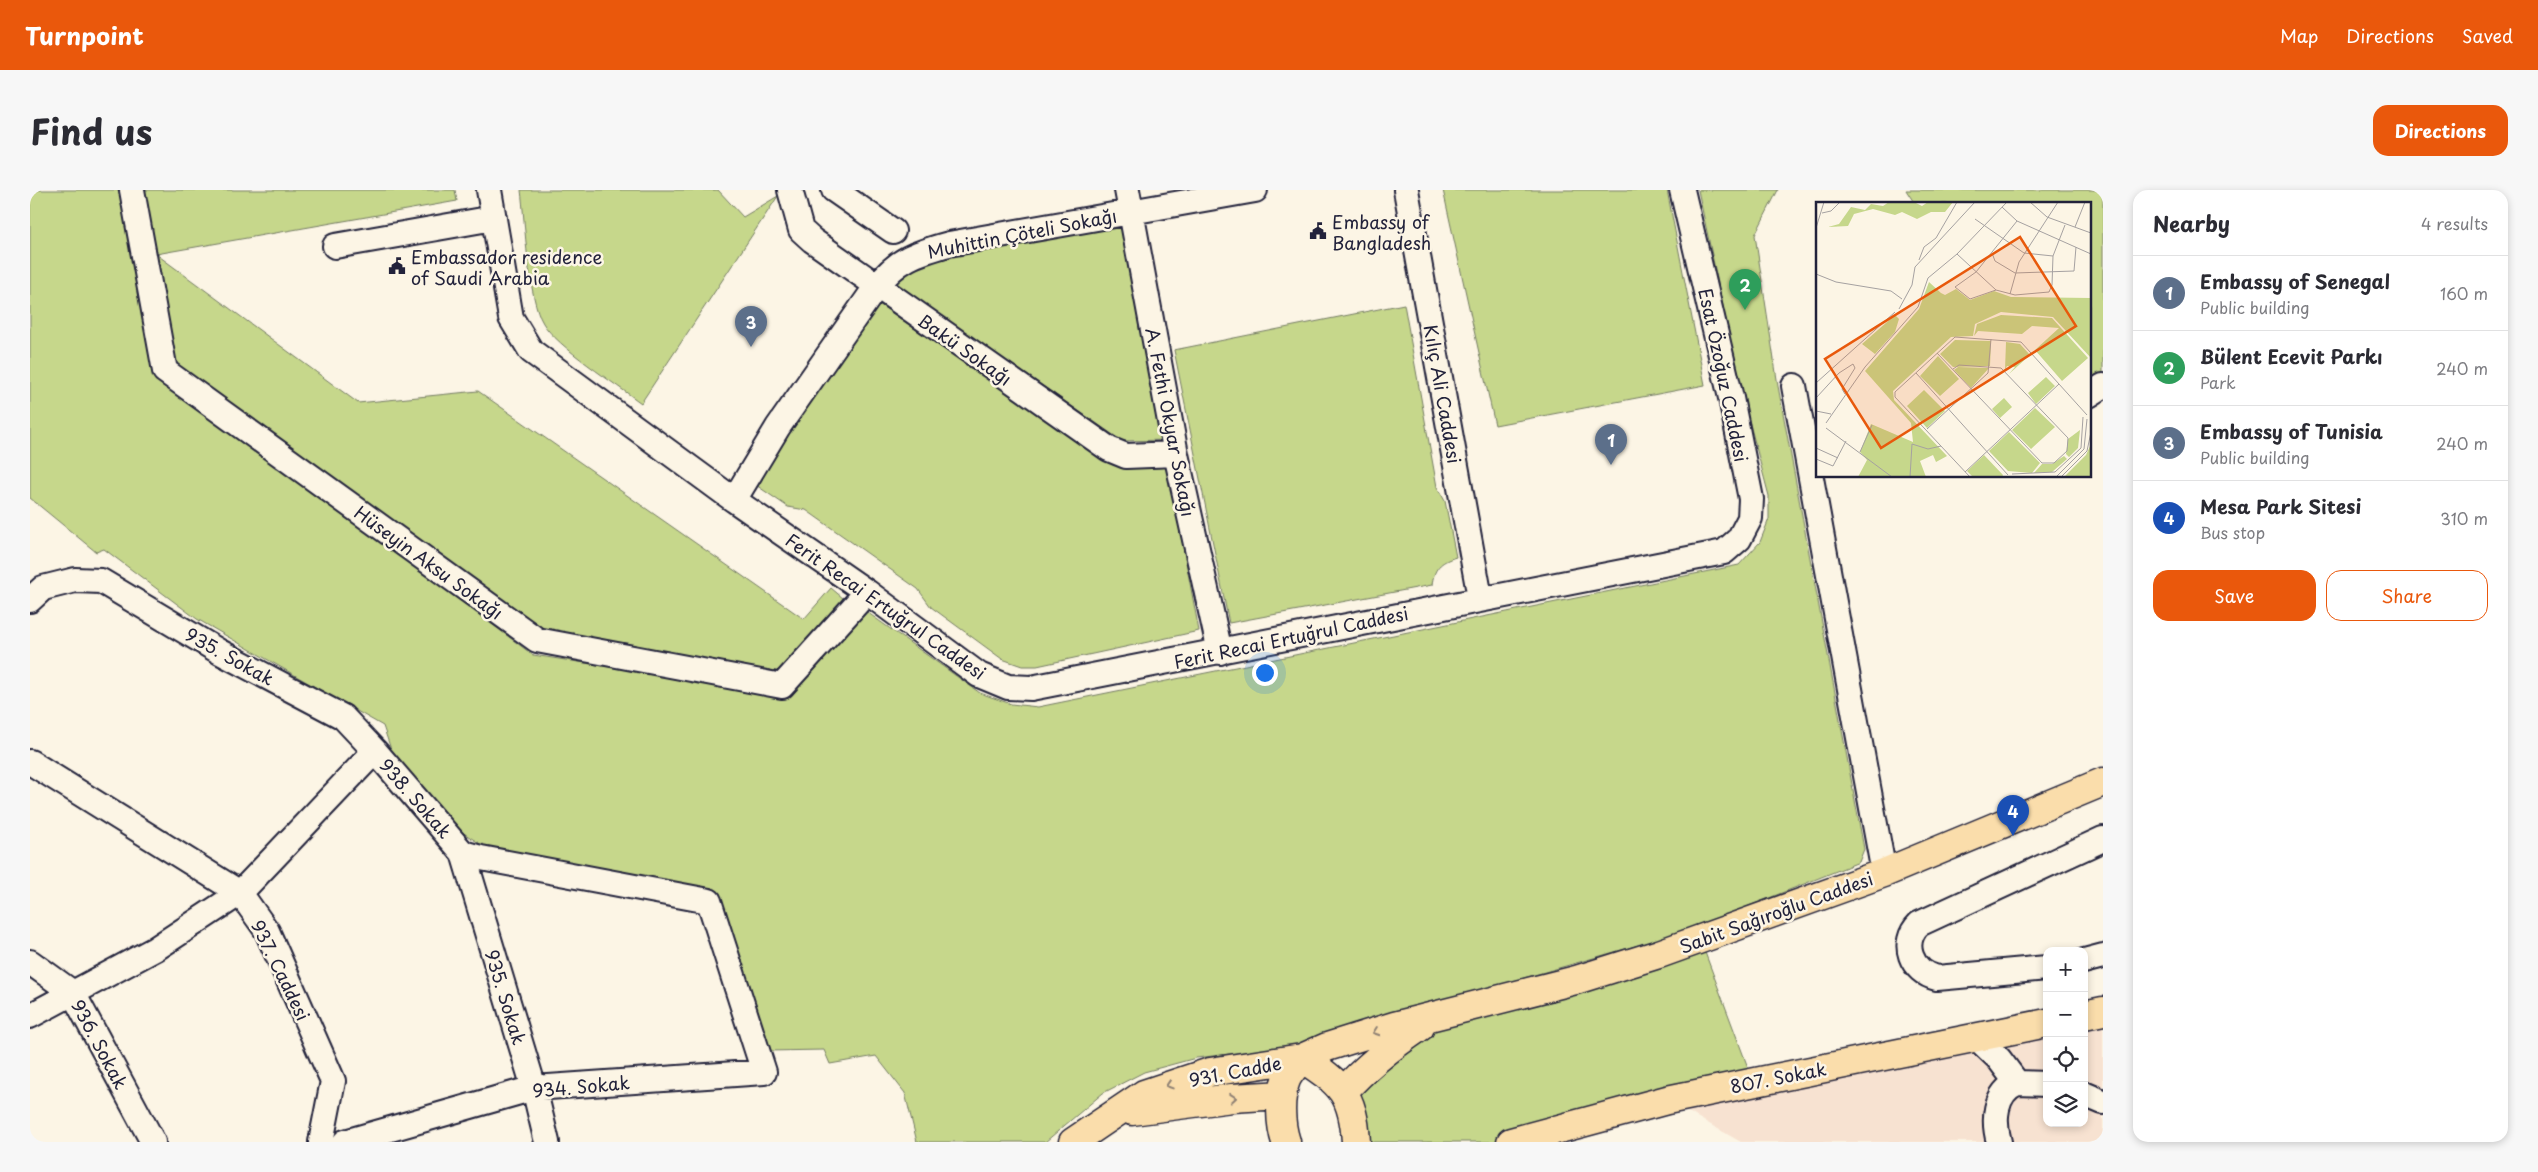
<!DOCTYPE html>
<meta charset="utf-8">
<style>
:root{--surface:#fff;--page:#f7f7f7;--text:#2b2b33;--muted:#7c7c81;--line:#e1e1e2;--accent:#ea580c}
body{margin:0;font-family:"Playpen Sans",sans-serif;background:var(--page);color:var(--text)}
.controls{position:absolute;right:15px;bottom:15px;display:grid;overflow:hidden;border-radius:10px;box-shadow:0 2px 8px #0003}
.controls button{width:45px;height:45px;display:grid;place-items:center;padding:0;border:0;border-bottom:1px solid var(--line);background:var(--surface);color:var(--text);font:25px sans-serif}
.you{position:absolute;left:1234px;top:482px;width:18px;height:18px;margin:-12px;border:4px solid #fff;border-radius:50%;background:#1a73e8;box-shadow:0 0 0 8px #1a73e833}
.badge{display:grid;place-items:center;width:32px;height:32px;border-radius:50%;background:var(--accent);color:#fff;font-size:16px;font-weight:700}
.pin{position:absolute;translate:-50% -41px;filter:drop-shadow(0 1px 2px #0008)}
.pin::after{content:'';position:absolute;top:26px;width:18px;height:15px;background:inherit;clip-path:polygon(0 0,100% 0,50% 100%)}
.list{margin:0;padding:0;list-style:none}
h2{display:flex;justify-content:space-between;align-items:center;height:65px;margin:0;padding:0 20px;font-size:21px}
h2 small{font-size:16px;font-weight:400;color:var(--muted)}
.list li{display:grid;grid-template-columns:32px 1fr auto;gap:15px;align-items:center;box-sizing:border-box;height:75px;padding:0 20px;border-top:1px solid var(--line)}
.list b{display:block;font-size:19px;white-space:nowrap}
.list p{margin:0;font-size:16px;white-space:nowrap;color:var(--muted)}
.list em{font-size:16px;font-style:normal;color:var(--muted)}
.actions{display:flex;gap:10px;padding:15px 20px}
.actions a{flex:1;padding:11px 0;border:1px solid var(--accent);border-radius:15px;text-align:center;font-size:18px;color:var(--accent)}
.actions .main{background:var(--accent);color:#fff}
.icon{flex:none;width:28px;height:28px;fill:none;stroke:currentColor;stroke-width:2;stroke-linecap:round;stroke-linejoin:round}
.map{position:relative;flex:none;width:2073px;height:952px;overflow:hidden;border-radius:15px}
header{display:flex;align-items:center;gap:30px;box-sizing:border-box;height:70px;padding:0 25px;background:var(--accent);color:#fff}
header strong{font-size:24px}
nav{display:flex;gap:28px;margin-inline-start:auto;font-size:18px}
.intro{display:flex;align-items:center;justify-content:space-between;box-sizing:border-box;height:120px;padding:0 30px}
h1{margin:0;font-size:35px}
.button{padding:12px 22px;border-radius:15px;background:var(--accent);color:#fff;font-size:18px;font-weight:700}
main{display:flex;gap:30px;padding:0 30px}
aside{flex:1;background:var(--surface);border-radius:15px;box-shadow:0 2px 8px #0003}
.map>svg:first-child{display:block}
.built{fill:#f7e2d1}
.green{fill:#c6d78b;stroke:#747c63}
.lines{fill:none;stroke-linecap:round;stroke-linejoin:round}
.minor-casing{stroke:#22223b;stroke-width:28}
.major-casing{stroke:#22223b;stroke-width:31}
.minor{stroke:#fcf5e5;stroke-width:24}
.major{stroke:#faddab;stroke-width:28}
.oneway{stroke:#8e8073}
.labels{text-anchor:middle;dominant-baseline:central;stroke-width:5;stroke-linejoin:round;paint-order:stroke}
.poi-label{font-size:18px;fill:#22223b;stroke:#fcf5e5;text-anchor:start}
.street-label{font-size:18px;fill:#22223b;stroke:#fcf5e5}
.inset-road{fill:none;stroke:#a5a1a1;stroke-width:1}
.view{fill:#e8590c;fill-opacity:0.15;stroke:#e8590c;stroke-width:2.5}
.inset-edge{fill:none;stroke:#22223b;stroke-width:2.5}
</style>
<header>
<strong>Turnpoint</strong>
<nav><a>Map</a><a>Directions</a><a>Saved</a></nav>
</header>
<div class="intro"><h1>Find us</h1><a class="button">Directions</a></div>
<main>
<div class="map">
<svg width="2073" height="952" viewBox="0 0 2073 952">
<rect width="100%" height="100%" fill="#fcf5e5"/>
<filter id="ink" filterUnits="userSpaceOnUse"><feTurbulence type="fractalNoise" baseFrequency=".02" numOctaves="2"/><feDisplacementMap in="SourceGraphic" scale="10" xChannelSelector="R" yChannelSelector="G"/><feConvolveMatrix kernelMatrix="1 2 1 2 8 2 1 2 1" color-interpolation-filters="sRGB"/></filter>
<g filter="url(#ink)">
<path class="built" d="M2073 821V952H1711L1637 910 2017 833V933H2054V825Z"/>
<path class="green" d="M0 0H94L129 185 503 465 761 505 834 420 950 503 981 514 1008 517 1709 375 1730 352 1739 329V306L1712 204 1668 0H1748L1725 45 1748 196 1834 659 1829 672 1654 742 1306 842 1265 856 1166 868 1114 882 1073 903 1015 952H887L875 903 846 866 800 874 794 860 738 861 687 706 458 659 423 636 365 571 353 536 167 429 74 359 66 362 0 308Z
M114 0H425L427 11 126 64 328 213 448 201 774 429 801 398 820 414 749 489 515 444 141 177Z
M491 0H688L713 27 748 6 611 213C587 195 526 156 513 133 498 109 495 32 491 0Z
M1413 0H1637L1675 195 1465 235Z
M1876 0H2073V203L2059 213V14H1885Z
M1094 31 1136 250 1092 251 863 92 882 73Z
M846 112 1083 275 1138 277 1169 441 1007 476H992L972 469 901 417 888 399 776 320 758 317 723 293Z
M1374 114 1407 297 1415 311 1426 367C1410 372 1404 378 1402 395L1199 433 1144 160Z
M1670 749 1723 891 1481 952H1326L1331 882 1410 824Z"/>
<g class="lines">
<g class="minor-casing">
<path id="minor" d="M102 0 135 181 507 450 752 496 837 402
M459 0 481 128 501 161 704 310 837 402 949 485 978 497 1001 498C1232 454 1463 406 1694 362L1709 349 1720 328 1721 309 1701 208 1652 0
M760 0 771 40 782 50 1079 259 1096 266 1146 264
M804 0 863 41
M1097 0 1146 264 1190 462
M1376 0 1450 408
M305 56 464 28
M1764 196 1854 683
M2059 205 2073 196
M704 310 748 237 846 97C867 69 886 63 919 54L1225 0
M0 410 13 398 45 390 71 391 190 462 313 527 345 561 433 663 451 668 679 711 734 882 504 898 315 952
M0 572 210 703 237 741 303 891 291 952
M433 663 504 898 517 952
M2054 771 2073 766
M0 772 43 803 123 952
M2017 778 1907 788C1881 782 1870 753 1889 734L2073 649
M0 826 125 759 210 703 345 561
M1947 848 1969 869 1987 893 2017 894
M2054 904 2073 912
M1969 952C1963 931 1964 903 1987 893"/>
</g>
<g class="major-casing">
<path id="major" d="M2054 825 2073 821
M1314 901C1337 875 1362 856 1390 837
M1102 921 1202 908 1252 905
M1043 952 1114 904 1180 882 1272 868 1297 857 1364 836 1546 790 1629 764 1854 683 2073 592
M1256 952C1250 934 1249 908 1256 890 1259 882 1267 875 1272 868 1311 894 1323 903 1326 952
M1481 952 1637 910 2017 833"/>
</g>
<use href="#minor" class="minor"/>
<use href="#major" class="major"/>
</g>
<defs><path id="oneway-chevron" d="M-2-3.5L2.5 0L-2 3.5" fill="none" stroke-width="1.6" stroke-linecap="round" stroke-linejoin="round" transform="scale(1.25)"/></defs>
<g class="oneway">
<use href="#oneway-chevron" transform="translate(1346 842) rotate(160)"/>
<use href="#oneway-chevron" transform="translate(1139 895) rotate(162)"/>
<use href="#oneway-chevron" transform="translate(1203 908) rotate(-5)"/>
</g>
</g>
<defs>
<g id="civic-bare" transform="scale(1.35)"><path d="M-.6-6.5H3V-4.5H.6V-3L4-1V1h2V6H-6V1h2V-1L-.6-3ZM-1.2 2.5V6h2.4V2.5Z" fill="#22223b" stroke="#fcf5e5" stroke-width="2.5" paint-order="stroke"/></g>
</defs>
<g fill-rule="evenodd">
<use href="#civic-bare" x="1288" y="41"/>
<use href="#civic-bare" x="367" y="76"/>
</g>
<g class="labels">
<g class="poi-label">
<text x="1302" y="31">Embassy of<tspan x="1302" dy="21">Bangladesh</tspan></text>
<text x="381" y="66">Embassador residence<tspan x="381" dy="21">of Saudi Arabia</tspan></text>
</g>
<g class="street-label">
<text transform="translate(992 43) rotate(-11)">Muhittin Çöteli Sokağı</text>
<text transform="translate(935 159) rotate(35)">Bakü Sokağı</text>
<text transform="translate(1694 185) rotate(78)">Esat Özoğuz Caddesi</text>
<text transform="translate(1413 204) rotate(80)">Kılıç Ali Caddesi</text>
<text transform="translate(1141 232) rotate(79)">A. Fethi Okyar Sokağı</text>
<text transform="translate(399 372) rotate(36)">Hüseyin Aksu Sokağı</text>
<text transform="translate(856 416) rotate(35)">Ferit Recai Ertuğrul Caddesi</text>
<text transform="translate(1261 447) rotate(-12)">Ferit Recai Ertuğrul Caddesi</text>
<text transform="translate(200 466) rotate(29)">935. Sokak</text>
<text transform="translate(386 608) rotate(49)">938. Sokak</text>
<text transform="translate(1746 722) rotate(-20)">Sabit Sağıroğlu Caddesi</text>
<text transform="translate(251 780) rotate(64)">937. Caddesi</text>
<text transform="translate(476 807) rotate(73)">935. Sokak</text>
<text transform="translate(70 854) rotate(62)">936. Sokak</text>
<text transform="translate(1205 881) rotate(-11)">931. Cadde</text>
<text transform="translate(1748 887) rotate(-11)">807. Sokak</text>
<text transform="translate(551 896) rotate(-5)">934. Sokak</text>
</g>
</g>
<g transform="translate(1786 12)">
<rect width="275" height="275" fill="#fcf5e5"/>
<path d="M73 0H98L106 4 112 0H137L129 10H115L101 17 86 10 79 13 57 7 38 12 32 24 12 25 23 22 35 5 49 8 55 2 67 4ZM113 80 125 91 129 93 140 87 154 98 178 89 195 95 275 96V156L237 115 185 110 159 122 157 134 135 135 77 189 78 198 131 254 120 260 117 253 104 259 110 275H42L51 258 44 250 55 222 97 240 95 221 49 169 103 107ZM79 113 83 117 79 130 59 152 46 142ZM185 113 236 116 272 156 246 179 219 148 243 126 216 124 206 132 162 129 158 134 161 122ZM139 138 175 139 174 164 137 165 124 152ZM190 140 204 142 214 153 193 172 199 165 191 164 189 168ZM122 154 143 177 124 194 104 174ZM142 165 173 166 155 186 138 168ZM230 175 239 184 220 202 212 191ZM108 188 129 209 111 226 91 204ZM188 196 196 205 184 216 176 207ZM219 206 239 225 215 247 196 228ZM264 228 262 246 253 255 250 252 252 237ZM193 230 224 261 216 271 192 269 173 249ZM275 242V275H248L270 253ZM168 253 187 273 186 275H157L151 269ZM248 254 251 257 236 270 218 271 226 262H236Z" fill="#c6d78b"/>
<path class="inset-road" d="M214 0 231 15 275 31M186 5 201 19 275 52M6 11 15 9 24 0M159 17 208 51 237 54M201 19 160 70 139 85 154 97 180 88 199 93 233 90 236 83 237 54 249 23M259 25 269 0M0 26 8 0M176 51 179 59 199 71 258 69 260 45M141 52 180 88M103 58 108 45 120 36 141 0M0 72 20 80 75 89 86 97M194 92 203 60 242 0M83 107 96 83 99 65 159 0M121 151 226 261H238L251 249 252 236 185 166 143 163 137 167M100 171 192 273M0 181 79 110M0 196 23 171 37 162 39 166 26 187 29 192M0 209 15 212M10 221 49 165 102 105 112 76 141 52 191 0M10 226 76 275M111 227 172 171 175 137M0 246 22 256M44 250 56 223M0 257 17 264 30 239M149 270 243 182M196 272 239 270 265 246 267 215M94 275 96 242 112 247 125 244M154 275 79 195V190L139 135 205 140 271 213M240 275 268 247 271 217M245 275 271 249 275 230"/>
<path class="view" d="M204 35 260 124 65 246 9 157Z"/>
<rect width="275" height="275" class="inset-edge"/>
</g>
</svg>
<div class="controls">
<button>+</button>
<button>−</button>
<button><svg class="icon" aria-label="locate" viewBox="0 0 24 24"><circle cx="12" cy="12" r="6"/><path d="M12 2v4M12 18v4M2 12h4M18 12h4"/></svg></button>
<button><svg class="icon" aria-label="layers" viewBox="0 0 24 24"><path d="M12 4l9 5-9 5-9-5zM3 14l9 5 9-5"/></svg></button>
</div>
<div class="you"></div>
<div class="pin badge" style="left:1581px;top:275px;background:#5c6f8a">1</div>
<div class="pin badge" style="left:1715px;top:120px;background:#2e9e5b">2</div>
<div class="pin badge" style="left:721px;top:157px;background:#5c6f8a">3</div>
<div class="pin badge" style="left:1983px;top:646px;background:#1a4fb4">4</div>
</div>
<aside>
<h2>Nearby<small>4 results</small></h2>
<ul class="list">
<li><span class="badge" style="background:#5c6f8a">1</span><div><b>Embassy of Senegal</b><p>Public building</p></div><em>160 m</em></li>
<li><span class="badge" style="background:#2e9e5b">2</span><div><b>Bülent Ecevit Parkı</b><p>Park</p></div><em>240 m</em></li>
<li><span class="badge" style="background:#5c6f8a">3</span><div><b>Embassy of Tunisia</b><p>Public building</p></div><em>240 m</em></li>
<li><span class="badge" style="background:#1a4fb4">4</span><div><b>Mesa Park Sitesi</b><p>Bus stop</p></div><em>310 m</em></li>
</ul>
<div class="actions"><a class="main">Save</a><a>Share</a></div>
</aside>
</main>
